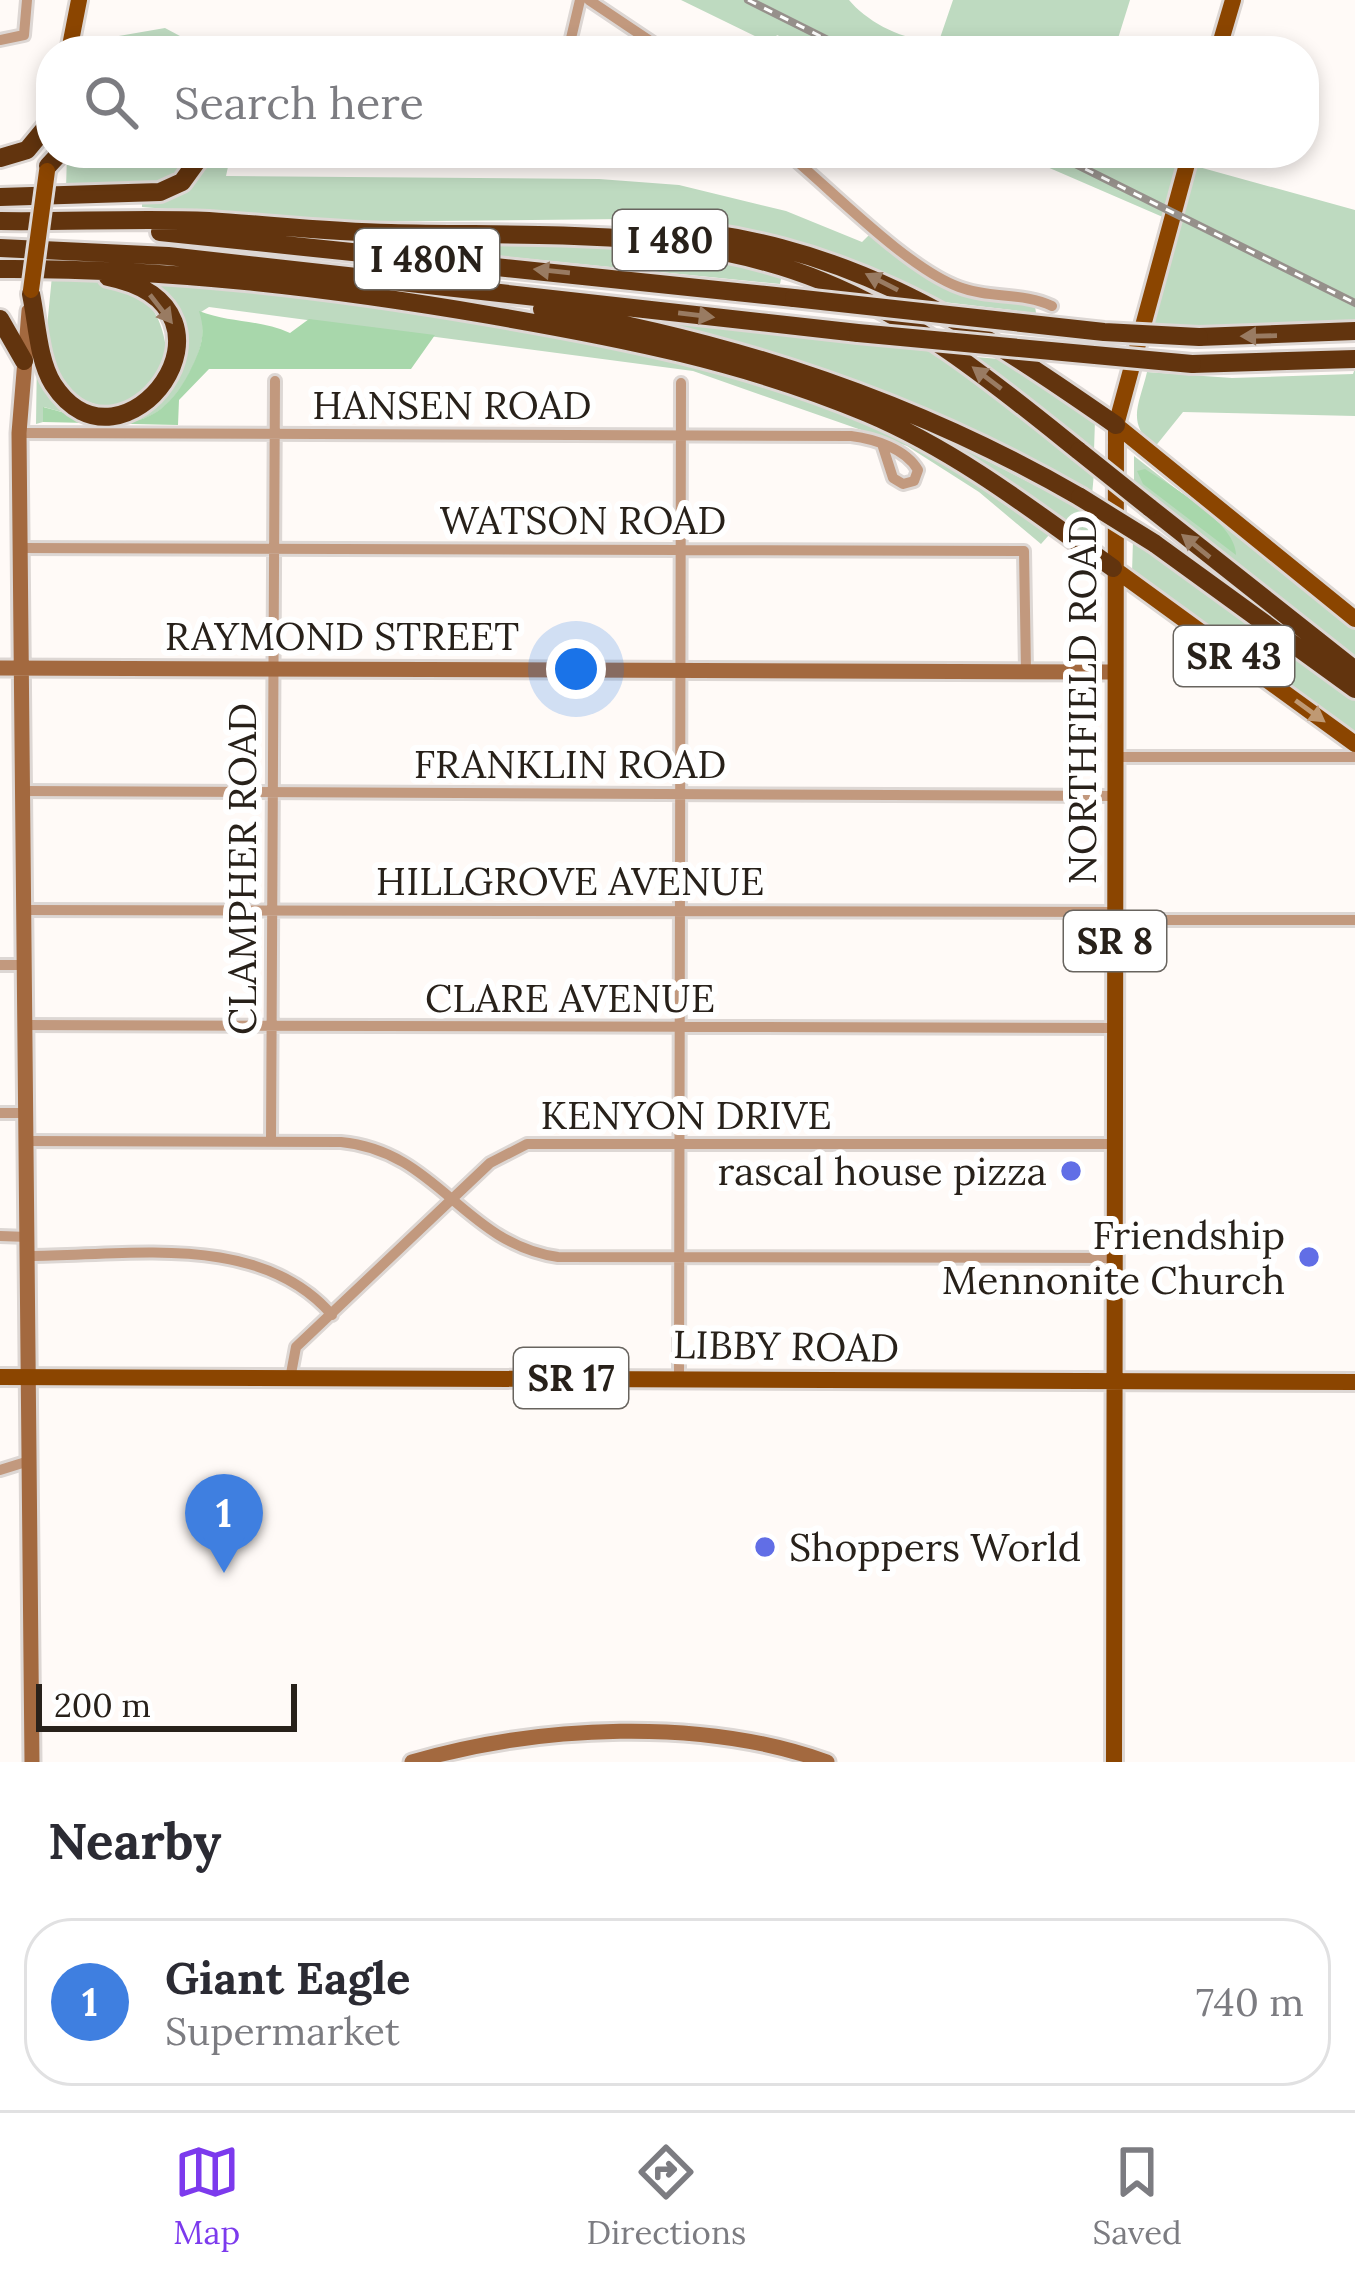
<!DOCTYPE html>
<style>
:root{--surface:#fff;--page:#f7f7f7;--text:#2b2b33;--muted:#7c7c81;--line:#e1e1e2;--accent:#7c3aed}
body{margin:0;font-family:Lora,serif;background:var(--page);color:var(--text)}
.scale{position:absolute;left:36px;bottom:30px;width:261px;box-sizing:border-box;padding-left:12px;border:6px solid #28211a;border-top:0;font-size:33px;line-height:42px;white-space:nowrap;color:#28211a;-webkit-text-stroke:9px #fff;paint-order:stroke}
.you{position:absolute;left:576px;top:669px;width:42px;height:42px;margin:-30px;border:9px solid #fff;border-radius:50%;background:#1a73e8;box-shadow:0 0 0 18px #1a73e833}
.badge{display:grid;place-items:center;width:78px;height:78px;border-radius:50%;background:var(--accent);color:#fff;font-size:39px;font-weight:700}
.pin{position:absolute;translate:-50% -99px;filter:drop-shadow(0 3px 6px #0008)}
.pin::after{content:'';position:absolute;top:63px;width:42px;height:36px;background:inherit;clip-path:polygon(0 0,100% 0,50% 100%)}
.list{margin:0;padding:0;list-style:none}
h2{display:flex;justify-content:space-between;align-items:center;height:156px;margin:0;padding:0 48px;font-size:51px}
h2 small{font-size:39px;font-weight:400;color:var(--muted)}
.list li{display:grid;grid-template-columns:78px 1fr auto;gap:36px;align-items:center;box-sizing:border-box;height:168px;margin:0 24px 24px;padding:0 24px;border:3px solid var(--line);border-radius:48px}
.list b{display:block;font-size:45px;white-space:nowrap}
.list p{margin:0;font-size:39px;white-space:nowrap;color:var(--muted)}
.list em{font-size:39px;font-style:normal;color:var(--muted)}
.icon{flex:none;width:66px;height:66px;fill:none;stroke:currentColor;stroke-width:2;stroke-linecap:round;stroke-linejoin:round}
.map{position:relative;flex:none;width:1355px;height:1762px;overflow:hidden}
.search{position:absolute;background:var(--surface);box-shadow:0 6px 18px #0003;left:36px;right:36px;top:36px;height:132px;display:flex;align-items:center;gap:30px;box-sizing:border-box;padding:0 42px;border-radius:48px;color:var(--muted);font-size:45px}
.sheet{height:348px;background:var(--surface)}
nav{display:flex;justify-content:space-around;align-items:center;box-sizing:border-box;height:168px;border-top:3px solid var(--line);background:var(--surface);font-size:33px;color:var(--muted)}
nav a{display:grid;justify-items:center;gap:6px}
nav .on{color:var(--accent)}
.map>svg:first-child{display:block}
.green{fill:#bedac0}
.forest{fill:#a8d7ab}
.lines{fill:none;stroke-linecap:round;stroke-linejoin:round}
.street-casing{stroke:#ddd7d4;stroke-width:16}
.secondary-casing{stroke:#ddd7d4;stroke-width:21}
.primary-casing{stroke:#ddd7d4;stroke-width:22}
.highway-casing{stroke:#ddd7d4;stroke-width:24}
.street{stroke:#c2997e;stroke-width:10}
.secondary{stroke:#a3693f;stroke-width:15}
.primary{stroke:#8b4500;stroke-width:16}
.highway{stroke:#62340e;stroke-width:18}
.rail-casing{stroke:#96908b;stroke-width:8}
.rail{stroke:#fff;stroke-width:3;stroke-dasharray:9;stroke-linecap:butt}
.primary-bridge-casing{stroke:#ddd7d4;stroke-width:22;stroke-linecap:butt}
.highway-bridge-casing{stroke:#ddd7d4;stroke-width:24;stroke-linecap:butt}
.primary-bridge{stroke:#8b4500;stroke-width:16}
.highway-bridge{stroke:#62340e;stroke-width:18}
.oneway{fill:#997b62}
.oneway2{fill:#bf9973}
.poi-dot{fill:#616ee6;stroke:#fff;stroke-width:4.5}
.labels{text-anchor:middle;dominant-baseline:central;stroke-width:12;stroke-linejoin:round;paint-order:stroke}
.shield{fill:#fff;stroke:#68645f;stroke-width:3}
.shield-label{font-size:36px;font-weight:bold;fill:#28211a}
.street-label{font-size:39px;fill:#28211a;stroke:#fff}
.poi-label{font-size:39px;fill:#28211a;stroke:#fff;text-anchor:end}
</style>
<div class="map">
<svg width="1355" height="1762" viewBox="0 0 1355 1762">
<rect width="100%" height="100%" fill="#fffaf7"/>
<path class="green" d="M681 0H849C867 22 910 46 940 38L953 0H1130L1115 48 1081 37 1076 51H810L777 35 771 44Z
M165 28 208 51H83L84 42Z
M67 153H198C164 198 118 188 66 189Z
M207 153H231L226 176 599 179 679 185 786 211 862 242 872 232 937 284 1035 306 1036 313 926 300 892 279 808 245 722 225 625 219 334 222 142 207V199Z
M1015 153H1190L1188 164 1355 210V331L1139 338 1172 221Z
M382 238 649 245 782 274 780 284 382 244Z
M52 276C126 277 164 289 168 367 132 414 109 418 59 386L46 337Z
M138 279 368 302 587 338 781 388 927 451 1049 535 1041 544 979 492 907 446 693 371 209 307 201 312C206 336 200 353 189 374 152 442 107 424 44 407L43 422 36 424 37 351 89 416H139L176 383 183 343Z
M644 318 944 353 1094 473 1092 495 833 375Z
M976 357 1010 360 1095 420 1094 451Z
M1355 368V416L1183 412 1154 448C1126 421 1139 406 1147 372L1232 378 1353 374Z
M947 440 1093 515 1094 541 1082 538 1075 528Z
M1134 456 1355 629V657L1134 482Z
M1133 540 1355 700V737L1132 573Z"/>
<path class="forest" d="M199 311C229 323 259 319 290 333L309 319 435 335 411 369H209L179 400 178 425 43 422V407C107 424 152 442 189 373 200 351 207 335 199 311Z
M1145 469C1171 486 1236 523 1236 555L1143 484 1137 471Z"/>
<g class="lines">
<g class="street-casing">
<path id="street" d="M589 0 665 51
M0 40 24 35 27 0
M568 51 580 0
M787 153C833 191 907 268 959 287 990 299 1023 292 1052 306
M267 154 269 153
M19 433 851 436C875 439 906 449 918 470L914 481 903 484 893 478 882 444
M21 548 1024 551 1026 671
M1115 757H1355
M24 791 1115 796
M24 910 1115 912
M1115 920H1355
M0 965H24
M24 1025 1115 1028
M0 1113H26
M26 1141 341 1142C438 1151 463 1243 558 1257L1115 1258
M271 1141 275 381
M0 1236 28 1237
M28 1256C128 1256 260 1231 332 1315
M679 1377 681 383
M290 1379 296 1347 490 1163 527 1144H1115
M0 1470 29 1461"/>
</g>
<g class="secondary-casing">
<path id="secondary" d="M29 311 19 433 32 1762
M0 668 1115 672
M412 1762C539 1725 702 1717 827 1762"/>
</g>
<g class="primary-casing">
<path id="primary" d="M69 51 79 0
M1218 51 1233 0
M1116 425 1355 619
M1113 568 1355 744
M0 1377 1355 1382
M1114 1762 1116 425 1190 153"/>
</g>
<g class="highway-casing">
<path id="highway" d="M0 158 27 150 51 121
M48 166 60 153
M0 197 160 192 182 182 203 153
M0 221C69 222 140 218 209 221 270 225 330 232 391 233 537 237 683 225 822 281 919 320 998 386 1079 451
M648 227C841 239 962 318 1116 425
M160 232 794 298
M0 248 168 256 858 333
M0 269C165 268 326 287 489 315 618 337 746 362 867 413 957 451 1034 511 1113 568
M31 294C37 322 38 360 53 384 122 490 261 308 108 277
M542 309C732 341 912 400 1080 497
M0 319 24 361
M1199 337 1355 331
M1192 364 1355 359
M1149 507 1355 670
M1154 543 1355 689"/>
</g>
<use href="#street" class="street"/>
<use href="#secondary" class="secondary"/>
<use href="#primary" class="primary"/>
<use href="#highway" class="highway"/>
<g class="rail-casing">
<path id="rail" d="M748 0 850 51
M1053 153 1355 303"/>
</g>
<use href="#rail" class="rail"/>
<g class="primary-bridge-casing">
<path id="primary-bridge" d="M31 290 47 171"/>
</g>
<g class="highway-bridge-casing">
<path id="highway-bridge" d="M794 298 1104 332 1199 337
M858 333 1192 364
M1079 451 1149 507
M1080 497 1154 543"/>
</g>
<use href="#primary-bridge" class="primary-bridge"/>
<use href="#highway-bridge" class="highway-bridge"/>
</g>
<defs><path id="oneway-solid" d="M-6-.8H1V-3.2L6.5 0L1 3.2V.8H-6Z" transform="scale(3)"/></defs>
<g class="oneway">
<use href="#oneway-solid" transform="translate(552 271) rotate(-174)"/>
<use href="#oneway-solid" transform="translate(882 282) rotate(-153)"/>
<use href="#oneway-solid" transform="translate(161 309) rotate(52)"/>
<use href="#oneway-solid" transform="translate(696 315) rotate(7)"/>
<use href="#oneway-solid" transform="translate(1259 336) rotate(179)"/>
<use href="#oneway-solid" transform="translate(987 378) rotate(-143)"/>
<use href="#oneway-solid" transform="translate(1196 546) rotate(-141)"/>
</g>
<use class="oneway2" href="#oneway-solid" transform="translate(1310 711) rotate(36)"/>
<g class="poi-dot">
<circle cx="1071" cy="1171" r="12"/>
<circle cx="1309" cy="1257" r="12"/>
<circle cx="765" cy="1547" r="12"/>
</g>
<g class="labels">
<g class="shield">
<rect x="613" y="210" width="114" height="60" rx="9"/>
<rect x="355" y="229" width="144" height="60" rx="9"/>
<rect x="1174" y="626" width="120" height="60" rx="9"/>
<rect x="1064" y="911" width="102" height="60" rx="9"/>
<rect x="514" y="1348" width="114" height="60" rx="9"/>
</g>
<g class="shield-label">
<text x="670" y="240">I 480</text>
<text x="427" y="259">I 480N</text>
<text x="1234" y="656">SR 43</text>
<text x="1115" y="941">SR 8</text>
<text x="571" y="1378">SR 17</text>
</g>
<g class="street-label">
<text x="452" y="405">HANSEN ROAD</text>
<text x="583" y="520">WATSON ROAD</text>
<text x="342" y="636">RAYMOND STREET</text>
<text transform="translate(1082 700) rotate(-90)">NORTHFIELD ROAD</text>
<text x="570" y="764">FRANKLIN ROAD</text>
<text transform="translate(242 869) rotate(-90)">CLAMPHER ROAD</text>
<text x="570" y="881">HILLGROVE AVENUE</text>
<text x="570" y="998">CLARE AVENUE</text>
<text x="686" y="1115">KENYON DRIVE</text>
<text transform="translate(786 1346) rotate(1)">LIBBY ROAD</text>
</g>
<g class="poi-label">
<text x="1047" y="1171">rascal house pizza</text>
<text x="1285" y="1235">Friendship<tspan x="1285" dy="45">Mennonite Church</tspan></text>
<text x="789" y="1547" text-anchor="start">Shoppers World</text>
</g>
</g>
</svg>
<div class="scale">200 m</div>
<div class="you"></div>
<div class="pin badge" style="left:224px;top:1573px;background:#3f7fe0">1</div>
<div class="search"><svg class="icon" aria-label="search" viewBox="0 0 24 24"><circle cx="10" cy="10" r="6"/><path d="M15 15l6 6"/></svg>Search here</div>
</div>
<section class="sheet">
<h2>Nearby<small></small></h2>
<ul class="list">
<li><span class="badge" style="background:#3f7fe0">1</span><div><b>Giant Eagle</b><p>Supermarket</p></div><em>740 m</em></li>
</ul>
</section>
<nav>
<a class="on"><svg class="icon" aria-label="map" viewBox="0 0 24 24"><path d="M3 6l6-2 6 2 6-2v14l-6 2-6-2-6 2zM9 4v14M15 6v14"/></svg>Map</a>
<a><svg class="icon" aria-label="directions" viewBox="0 0 24 24"><path d="M12 3l9 9-9 9-9-9zM9 14v-3h6M13 9l2 2-2 2"/></svg>Directions</a>
<a><svg class="icon" aria-label="saved" viewBox="0 0 24 24"><path d="M7 4h10v16l-5-4-5 4z"/></svg>Saved</a>
</nav>
